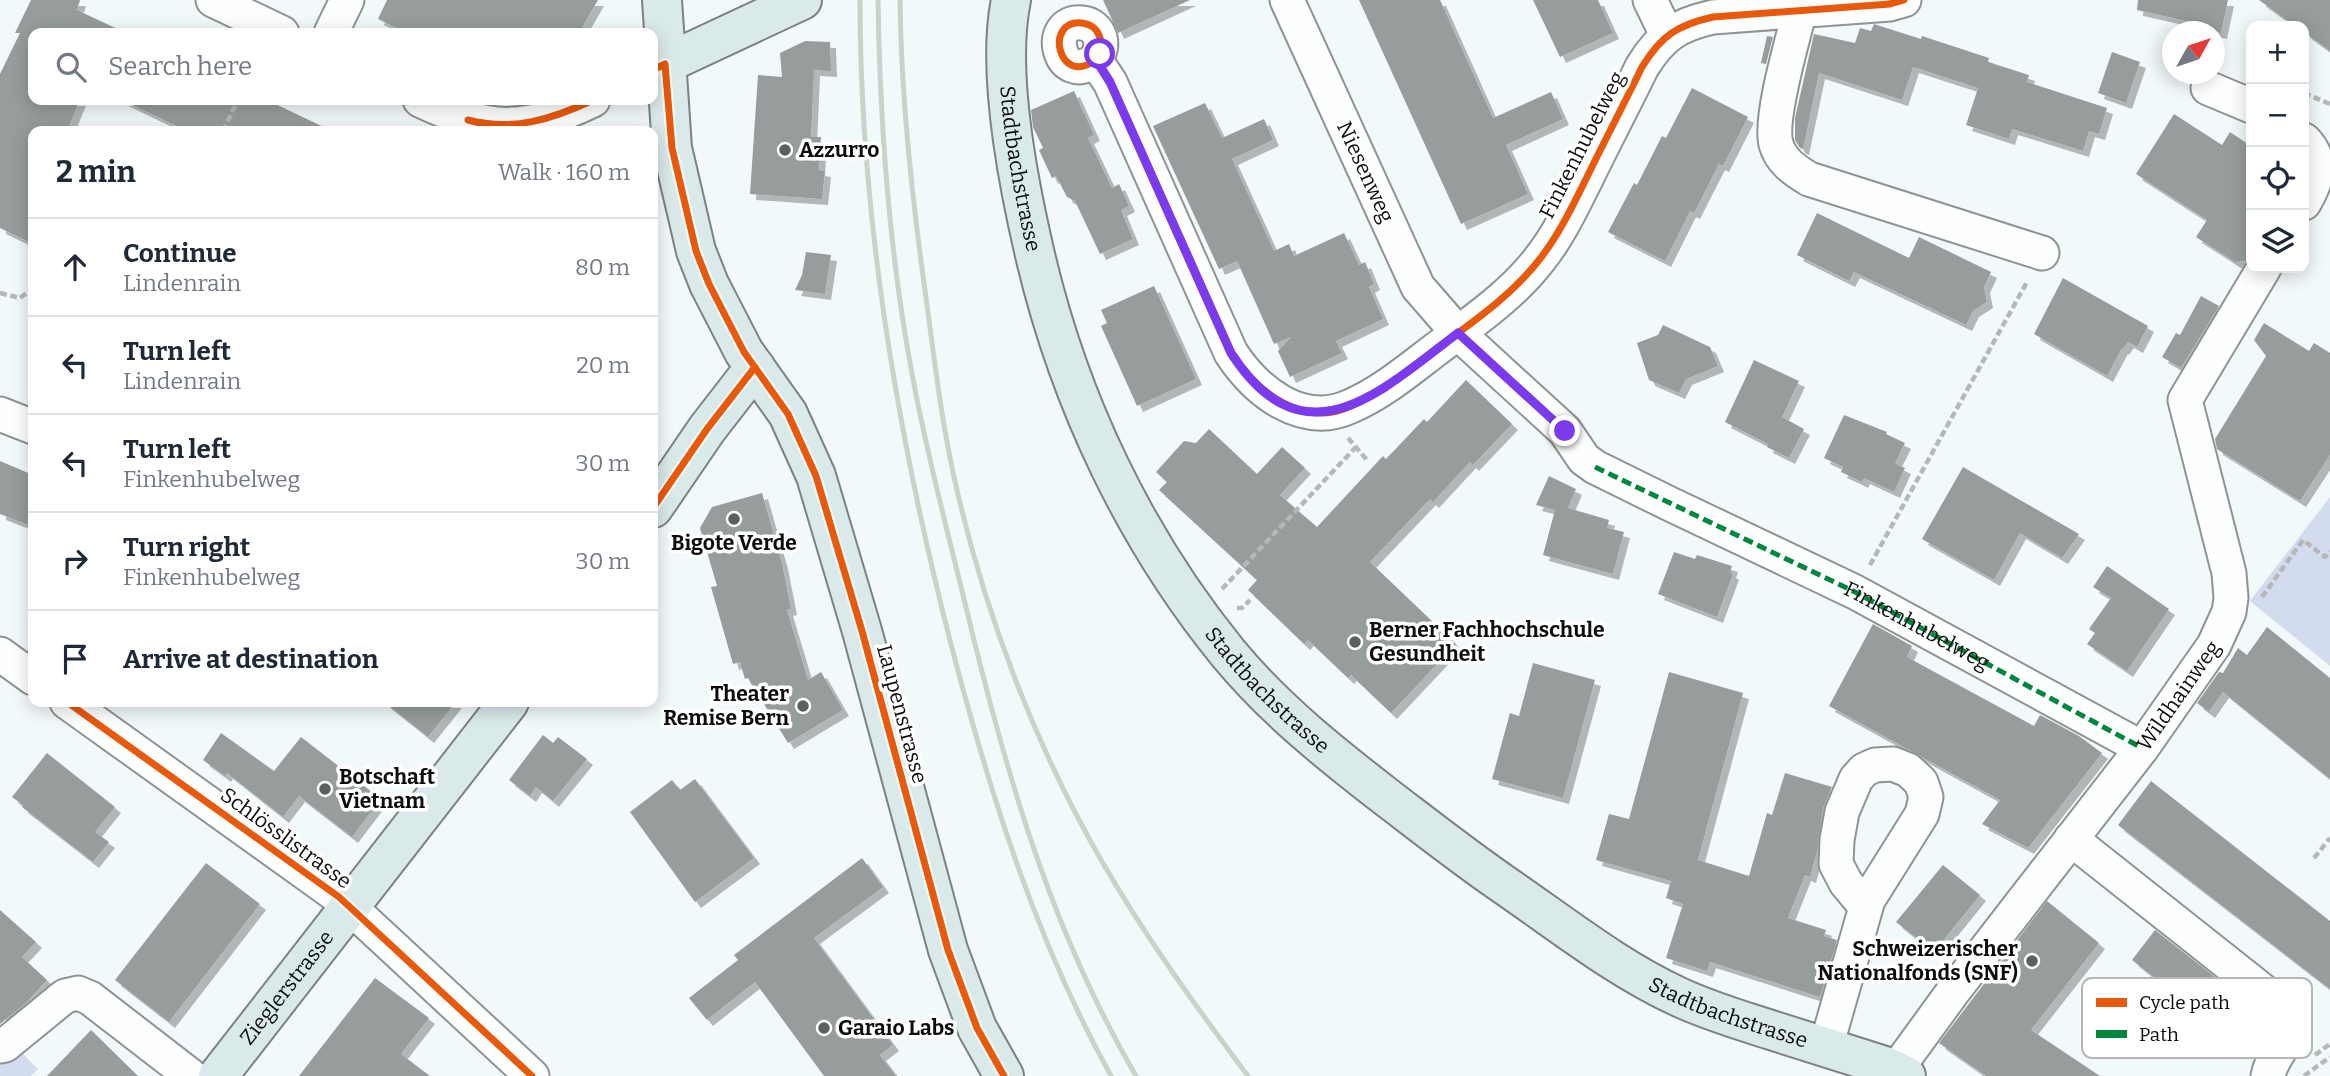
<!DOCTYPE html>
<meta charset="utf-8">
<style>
:root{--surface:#fff;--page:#f6f6f7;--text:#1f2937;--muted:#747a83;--line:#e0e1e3}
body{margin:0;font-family:Bitter,serif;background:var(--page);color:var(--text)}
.controls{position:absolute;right:21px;top:21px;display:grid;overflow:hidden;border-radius:14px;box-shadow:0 4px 18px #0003}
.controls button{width:63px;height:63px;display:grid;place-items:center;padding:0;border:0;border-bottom:2px solid var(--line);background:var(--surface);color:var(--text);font:35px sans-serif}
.compass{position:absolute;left:2162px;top:21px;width:63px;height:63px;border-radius:50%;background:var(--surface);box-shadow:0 4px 18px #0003;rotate:50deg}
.stop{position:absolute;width:21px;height:21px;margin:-16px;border:5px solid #7c3aed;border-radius:50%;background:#fff}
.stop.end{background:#7c3aed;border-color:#fff;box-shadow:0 2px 7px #0008}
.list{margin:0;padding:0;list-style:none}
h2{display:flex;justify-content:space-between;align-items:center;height:91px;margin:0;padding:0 28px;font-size:30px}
h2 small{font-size:23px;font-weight:400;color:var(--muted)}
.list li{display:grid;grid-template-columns:46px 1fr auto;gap:21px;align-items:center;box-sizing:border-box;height:98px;padding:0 28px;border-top:2px solid var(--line)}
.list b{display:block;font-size:26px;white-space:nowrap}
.list p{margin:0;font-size:23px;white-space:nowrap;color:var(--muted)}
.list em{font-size:23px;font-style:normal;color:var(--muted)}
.icon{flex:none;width:38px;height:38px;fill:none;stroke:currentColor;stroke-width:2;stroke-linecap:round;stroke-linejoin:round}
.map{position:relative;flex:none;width:2330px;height:1076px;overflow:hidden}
.search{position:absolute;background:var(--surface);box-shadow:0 4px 18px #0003;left:28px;top:28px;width:630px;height:77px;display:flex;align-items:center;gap:18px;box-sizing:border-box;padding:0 24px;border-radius:14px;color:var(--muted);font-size:26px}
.panel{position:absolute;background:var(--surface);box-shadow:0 4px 18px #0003;left:28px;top:126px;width:630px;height:581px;border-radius:14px}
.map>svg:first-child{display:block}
.green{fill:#d3dbee}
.building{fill:#979d9c;filter:url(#shadow)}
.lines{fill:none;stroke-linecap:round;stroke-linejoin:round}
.minor-casing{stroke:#909394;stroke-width:37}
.major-casing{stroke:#7d8181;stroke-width:42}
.path{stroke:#b6b8b8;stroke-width:4.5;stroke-dasharray:7 3.5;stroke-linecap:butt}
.minor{stroke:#fdfefe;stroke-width:33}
.major{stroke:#dae9ea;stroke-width:38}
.rail{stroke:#c5d5ca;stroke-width:5}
.quiet{stroke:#00873e;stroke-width:5;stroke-dasharray:10 5;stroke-linecap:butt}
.cycleway-casing{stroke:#fff;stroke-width:11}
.cycleway{stroke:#e8590c;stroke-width:7}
.route{stroke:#7c3aed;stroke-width:9}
.poi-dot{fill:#5d6060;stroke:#fff;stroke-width:2.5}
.labels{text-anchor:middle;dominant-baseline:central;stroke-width:7;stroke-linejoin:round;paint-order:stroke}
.street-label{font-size:21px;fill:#0d0d0d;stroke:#fff}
.poi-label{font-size:21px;font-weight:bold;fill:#0d0d0d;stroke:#fff;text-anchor:start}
.key{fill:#fff;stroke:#b6b6b6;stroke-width:2}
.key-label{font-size:19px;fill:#0d0d0d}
</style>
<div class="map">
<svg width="2330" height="1076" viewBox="0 0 2330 1076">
<defs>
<filter id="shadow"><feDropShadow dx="6" dy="6" stdDeviation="0" flood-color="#0004"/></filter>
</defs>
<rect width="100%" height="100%" fill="#f2f9fa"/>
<path class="green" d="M2330 497V666L2250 601Z
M14 1045 38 1069 31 1076H0V1060Z"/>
<path class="building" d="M31 0H80L77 10 126 33H33V100H80L67 131H33V244L0 228V74L20 33H15Z
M387 0H598L579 33H407L378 19Z
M1103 0H1190L1118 33Z
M1359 0H1440L1493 118 1551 92 1563 119 1506 145 1528 194 1461 224Z
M1533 0H1598L1613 33 1560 57Z
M2138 0H2228L2221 33 2203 29 2200 24 2137 10Z
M2259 0H2330V51L2304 32V26H2295Z
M1874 24 1921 39 1922 36 1989 58 1988 62 2029 75 2027 82 2107 108 2099 134 2089 131 2083 151 2012 129 2009 139 1966 125 1978 88 1913 67 1902 100 1819 73 1803 149 1800 148 1795 140V118L1814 34 1855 43 1860 28 1871 31Z
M1767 36 1773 37 1766 64 1761 63Z
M805 41 830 42 831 71 814 70 811 137H821L819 170 825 171 822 199 750 194 758 75 782 77 780 53Z
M2112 52 2140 62 2126 103 2098 93Z
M1692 88 1748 117 1723 166 1719 164 1694 213 1690 211 1665 261 1608 232 1634 183 1637 185 1662 136 1666 138Z
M1074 91 1094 135 1088 138 1112 188 1119 184 1129 206 1121 210 1133 239 1100 254 1075 201 1067 197 1056 176 1052 178 1039 150 1043 148 1033 127 1031 110Z
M122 100H267L332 131H187Z
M1205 103 1222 138 1264 119 1273 140 1232 159 1274 251 1289 244 1294 256 1344 233 1359 265 1365 262 1374 284 1369 287 1383 319 1336 341 1342 353 1290 377 1278 351 1291 337 1274 344 1237 261 1219 269 1153 126Z
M2174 114 2222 145 2230 132 2251 146V254L2246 261 2235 262 2196 237 2207 220 2136 174Z
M1817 213 1909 258 1919 237 1991 272 1984 287 1987 302 1973 311 1966 325 1854 272 1849 281 1797 255Z
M806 252 831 255 825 294 795 290 802 275Z
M2063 278 2148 326 2137 347 2128 342 2123 349 2122 348 2107 376 2034 334Z
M1154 286 1196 379 1137 406 1101 326 1107 323 1101 310Z
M2201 296 2219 306 2181 368 2162 357 2176 333 2180 335Z
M2264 323 2309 351 2314 343 2330 353V455L2300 501 2217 449 2215 439 2266 356 2254 340Z
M1663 325 1710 347 1718 366 1686 379 1679 393 1649 380 1637 343 1658 335Z
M1754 360 1799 381 1782 417 1804 429 1789 458 1767 447 1768 444 1725 422Z
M1466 380 1512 424 1473 465 1470 462 1433 502 1430 499 1370 562 1456 644 1391 713 1351 675 1348 678 1308 640 1304 644 1248 590 1257 580 1159 490 1167 482 1156 472 1184 441 1196 443 1209 429 1257 474 1282 447 1305 468 1280 495 1317 527 1383 456 1386 459 1424 419 1427 422Z
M1844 415 1887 432 1886 434 1905 443 1895 463 1905 468 1894 492 1864 478 1862 482 1852 477 1841 472 1843 467 1824 458Z
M0 461 33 475V527L0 514Z
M1963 467 2079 534 2062 558 2020 533 1994 580 1922 539Z
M1549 476 1576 489 1568 508 1609 520 1607 528 1624 532 1613 574 1543 555 1555 510 1536 505Z
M762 493 782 563 791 609 787 610 808 680 821 672 843 710 788 743 748 678 745 679 740 662 733 664 711 587 717 586 700 528 712 507Z
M1674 552 1695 559 1697 555 1732 566 1730 572 1733 574 1717 617 1658 594Z
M2107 566 2169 609 2127 671 2087 644 2095 633 2089 629 2111 598 2093 587Z
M1873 624 1912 646 1907 657 2034 726 2040 715 2079 736 2102 753 2028 848 1982 824 2000 800 1829 706Z
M2267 627 2330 678V779L2223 692 2209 712 2197 703 2219 672 2223 673 2238 648 2247 655Z
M1533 663 1595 680 1563 798 1492 779 1510 713 1519 716Z
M1669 672 1743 693 1698 860 1749 876 1767 813 1772 815 1785 773 1832 787 1823 808 1817 852 1810 877 1805 875 1788 918 1826 930 1824 936 1837 940 1820 997 1710 962 1707 971 1666 958 1683 904 1666 898 1671 881 1596 860 1609 814 1629 819Z
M384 702H456L428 737Z
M221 733 274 771 301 737 381 799 352 837 299 796 283 817 227 773 225 776 203 760Z
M543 735 553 743 558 737 587 759 553 801 536 787 530 796 509 780Z
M47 753 115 807 95 832 109 842 93 862 22 807 23 805 12 797Z
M695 779 754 858 695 902 630 812 672 780 680 790Z
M2151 781 2330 921V989L2118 825Z
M862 858 883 887 814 938 893 1045 880 1055 896 1076H824L755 982 707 1020 689 998 738 960 734 955Z
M206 863 260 904 169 1022 115 980Z
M1943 865 1980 895 1934 952 1896 922Z
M2047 901 2099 943 2031 1030 2100 1076H1986L1939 1043Z
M0 910 36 942 22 957 47 980 26 1003 0 1024Z
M2155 930 2224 984 2206 1007 2203 1005 2198 1012 2132 960Z
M375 978 429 1018 401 1054 430 1076H299Z
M91 1030 138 1076H47Z"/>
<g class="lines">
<g class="minor-casing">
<g id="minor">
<path d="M213 0 282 33"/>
<path id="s1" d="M1287 0 1418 287 1458 333 1565 431 1584 459 1595 467 1668 503 1855 592 2142 748"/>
<path d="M1650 0 1667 35"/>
<path d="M1800 10C1793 39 1769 118 1776 144 1781 161 1794 170 1809 179L2042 253"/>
<path d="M331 33 347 0"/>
<path d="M1095 60C1059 88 1043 19 1082 23 1101 25 1106 46 1095 60L1110 82 1231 353C1256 391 1302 429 1351 406 1383 392 1411 368 1439 347 1474 321 1512 295 1539 260 1559 235 1573 205 1587 177 1605 140 1624 104 1642 67 1661 36 1677 25 1713 17L1890 4 1904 0"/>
<path d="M2208 88 2251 106"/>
<path d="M420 100C487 132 525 133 593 100"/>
<path d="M2304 140C2324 160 2317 181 2304 203"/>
<path d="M0 414 33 427"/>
<path d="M0 654 33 678"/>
<path d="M67 702 339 897 532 1076"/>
<path d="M2071 839 2282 1006C2302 1038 2273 1048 2268 1076"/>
<path d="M0 1046 5 1045 65 996 78 993 90 998 191 1076"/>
<path d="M1826 1047 1868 900 1922 814 1926 797 1921 782 1908 770 1893 764 1875 765 1864 770 1856 779 1842 812 1837 840 1836 864 1846 883 1866 907"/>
<path id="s2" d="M1896 1070 1952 993 2142 748 2214 645 2229 612 2231 598 2229 573 2185 400 2264 268"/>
</g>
</g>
<g class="major-casing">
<g id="major">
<path d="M662 0 672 148 696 251 709 284 744 352 788 414 816 476 862 631 948 950 977 1028 1004 1076"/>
<path id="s3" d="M1011 0C996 72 1019 187 1036 259 1070 402 1135 539 1228 653 1274 709 1332 755 1389 799 1427 828 1464 857 1503 884 1560 923 1616 968 1679 997 1709 1011 1740 1020 1771 1030 1809 1042 1847 1054 1885 1066L1906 1076"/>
<path d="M665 64 802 0"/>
<path d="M653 508 707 429 755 367"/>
<path id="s4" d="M218 1076 509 702"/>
</g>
</g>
<path class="path" d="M2304 93 2330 104
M223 131 238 100
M0 293 20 298 33 288
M1348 438 1367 460
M1870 565 2027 282
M1222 589 1356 447
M2262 597 2303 540 2325 557 2330 551
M1237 608H1242L1250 600
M2314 858 2330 838
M2315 1055 2330 1044
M2304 1076 2330 1057"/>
<use href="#minor" class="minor"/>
<use href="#major" class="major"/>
<path class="rail" d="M860 0C860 220 898 440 953 652 992 800 1037 942 1111 1076
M878 0C880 127 889 254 913 379 927 455 947 529 965 603 1005 770 1049 926 1136 1076
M900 0C901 95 911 189 924 283 933 348 940 413 954 477 984 612 1035 746 1104 865 1147 939 1197 1008 1248 1076"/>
<path class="quiet" d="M1595 467 1855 592 2142 748"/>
<g class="cycleway-casing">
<path id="cycleway" d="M1095 60C1059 88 1043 19 1082 23 1101 25 1106 46 1095 60L1110 82 1231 353C1256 391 1302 429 1351 406 1383 392 1411 368 1439 347 1474 321 1512 295 1539 260 1559 235 1573 205 1587 177 1605 140 1624 104 1642 67 1661 36 1677 25 1713 17L1890 4 1904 0
M653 70 665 64 672 148 696 251 709 284 744 352 788 414 816 476 862 631 948 950 977 1028 1004 1076
M468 120C512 132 553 119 593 100
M653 508 707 429 755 367
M67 702 339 897 532 1076"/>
</g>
<use href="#cycleway" class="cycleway"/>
</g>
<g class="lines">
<path class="route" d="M1100 54 1096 60 1110 82 1231 353C1305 467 1381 391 1458 333L1565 431"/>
</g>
<g class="poi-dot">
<circle cx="785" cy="150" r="7"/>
<circle cx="734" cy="519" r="7"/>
<circle cx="1355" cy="642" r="7"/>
<circle cx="803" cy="706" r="7"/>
<circle cx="325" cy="789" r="7"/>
<circle cx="2032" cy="961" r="7"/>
<circle cx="824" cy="1028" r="7"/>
</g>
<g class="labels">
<g class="street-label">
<text transform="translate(1582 145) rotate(-63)">Finkenhubelweg</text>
<text stroke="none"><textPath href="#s3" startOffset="170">Stadtbachstrasse</textPath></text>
<text stroke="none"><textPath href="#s1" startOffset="189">Niesenweg</textPath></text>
<text stroke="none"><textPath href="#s1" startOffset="928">Finkenhubelweg</textPath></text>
<text stroke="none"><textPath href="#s3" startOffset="758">Stadtbachstrasse</textPath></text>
<text stroke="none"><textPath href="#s2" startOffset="469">Wildhainweg</textPath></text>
<text transform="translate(902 714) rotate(75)">Laupenstrasse</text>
<text transform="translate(286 838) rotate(36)">Schlösslistrasse</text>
<text stroke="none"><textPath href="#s4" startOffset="112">Zieglerstrasse</textPath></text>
<text stroke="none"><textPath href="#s3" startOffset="1325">Stadtbachstrasse</textPath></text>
</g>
<g class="poi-label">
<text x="799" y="150">Azzurro</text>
<text x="734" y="543" text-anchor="middle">Bigote Verde</text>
<text x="1369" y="630">Berner Fachhochschule<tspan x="1369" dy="24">Gesundheit</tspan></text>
<text x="789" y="694" text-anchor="end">Theater<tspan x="789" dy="24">Remise Bern</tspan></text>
<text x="339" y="777">Botschaft<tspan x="339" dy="24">Vietnam</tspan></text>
<text x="2018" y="949" text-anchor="end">Schweizerischer<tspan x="2018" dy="24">Nationalfonds (SNF)</tspan></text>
<text x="838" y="1028">Garaio Labs</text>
</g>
</g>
<rect x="2082" y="978" width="230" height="80" rx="10" class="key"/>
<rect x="2096" y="998" width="31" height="9" fill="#e8590c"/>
<rect x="2096" y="1030" width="31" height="8" fill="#00873e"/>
<g class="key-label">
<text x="2139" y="1009">Cycle path</text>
<text x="2139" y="1041">Path</text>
</g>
</svg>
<div class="controls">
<button>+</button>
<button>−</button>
<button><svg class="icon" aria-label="locate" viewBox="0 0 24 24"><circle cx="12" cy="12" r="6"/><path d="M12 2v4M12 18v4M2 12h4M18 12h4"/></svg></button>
<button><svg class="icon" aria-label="layers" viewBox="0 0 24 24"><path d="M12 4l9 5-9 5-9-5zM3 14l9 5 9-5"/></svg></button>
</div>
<svg class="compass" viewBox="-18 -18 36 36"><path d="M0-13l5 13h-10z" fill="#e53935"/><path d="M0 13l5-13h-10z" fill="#747a83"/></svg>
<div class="stop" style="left:1100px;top:54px"></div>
<div class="stop end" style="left:1565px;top:431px"></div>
<div class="search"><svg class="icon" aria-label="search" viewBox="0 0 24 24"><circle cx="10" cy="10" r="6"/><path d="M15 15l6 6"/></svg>Search here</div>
<section class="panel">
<h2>2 min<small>Walk · 160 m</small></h2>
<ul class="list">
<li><svg class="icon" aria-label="ahead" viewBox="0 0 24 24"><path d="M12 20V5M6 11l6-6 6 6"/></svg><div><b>Continue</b><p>Lindenrain</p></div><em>80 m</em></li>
<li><svg class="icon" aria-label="left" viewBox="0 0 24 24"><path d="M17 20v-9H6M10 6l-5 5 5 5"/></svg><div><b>Turn left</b><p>Lindenrain</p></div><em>20 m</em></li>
<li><svg class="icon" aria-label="left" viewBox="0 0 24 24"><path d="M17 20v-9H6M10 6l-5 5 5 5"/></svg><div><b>Turn left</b><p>Finkenhubelweg</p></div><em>30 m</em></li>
<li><svg class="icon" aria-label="right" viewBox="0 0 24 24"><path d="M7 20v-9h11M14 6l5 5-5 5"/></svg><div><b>Turn right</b><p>Finkenhubelweg</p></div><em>30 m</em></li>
<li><svg class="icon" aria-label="arrive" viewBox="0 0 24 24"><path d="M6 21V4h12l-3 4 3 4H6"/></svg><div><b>Arrive at destination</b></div></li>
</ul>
</section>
</div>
